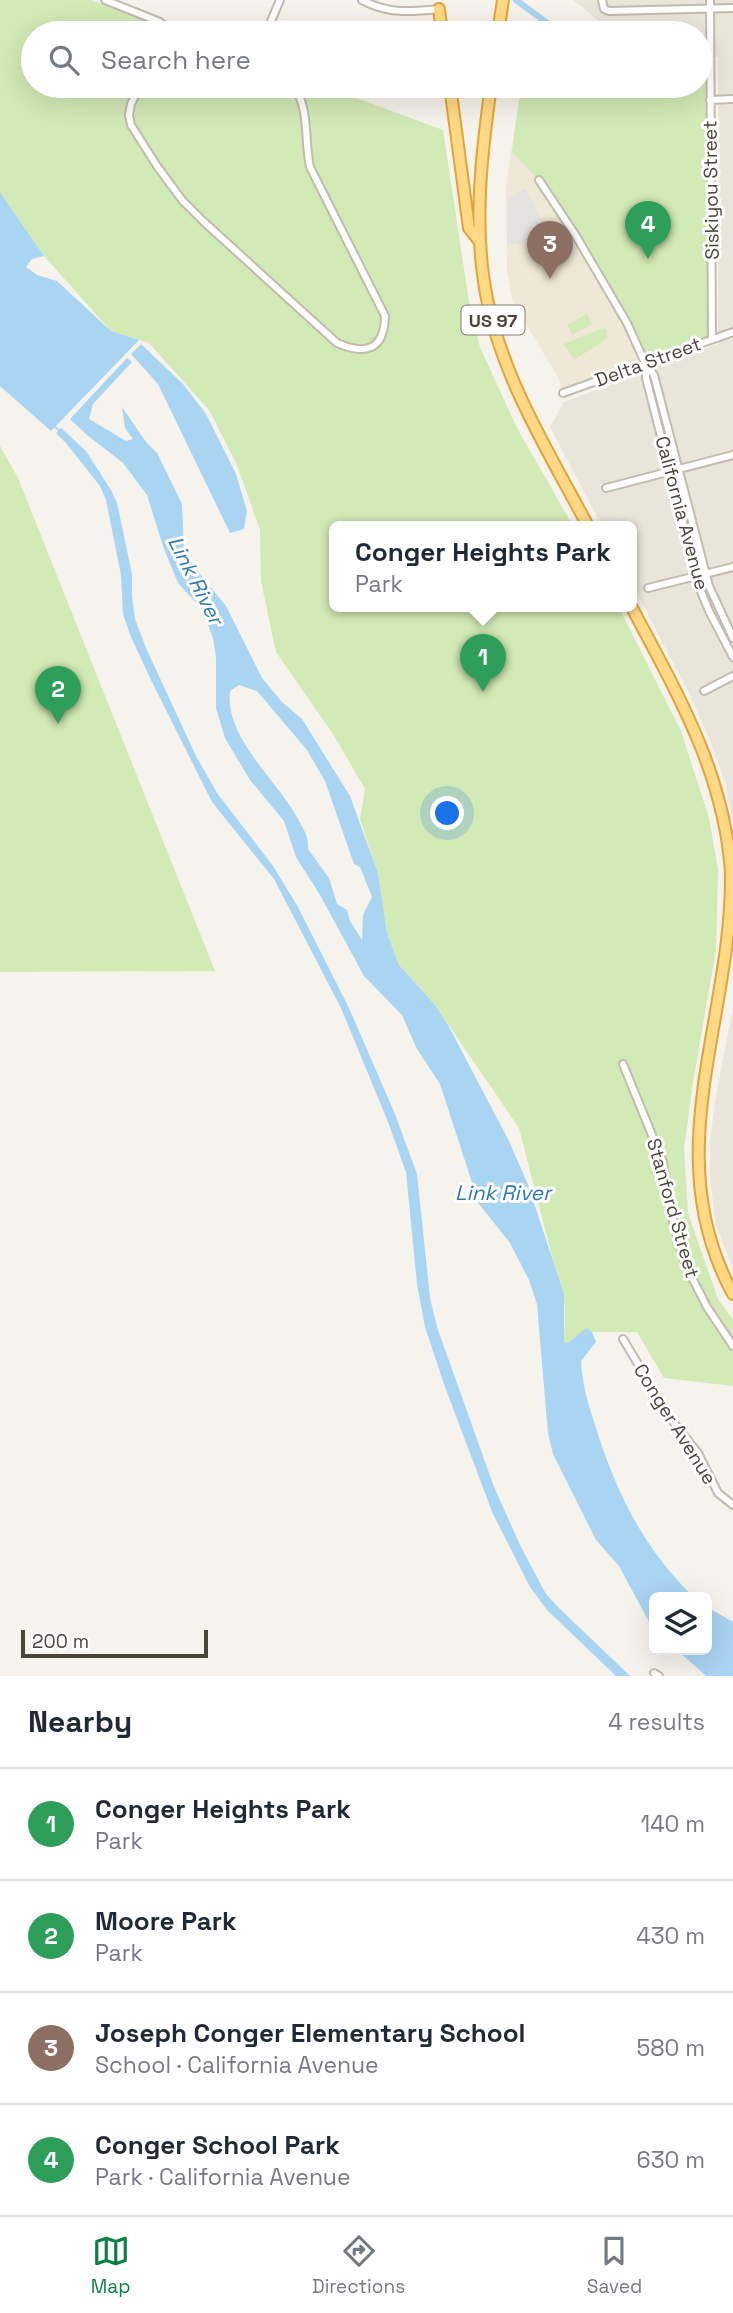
<!DOCTYPE html>
<meta charset="utf-8">
<style>
:root{--surface:#fff;--page:#f6f6f7;--text:#1f2937;--muted:#747a83;--line:#e0e1e3;--accent:#0b8043}
body{margin:0;font-family:"Space Grotesk",sans-serif;background:var(--page);color:var(--text)}
.controls{position:absolute;right:21px;bottom:21px;display:grid;overflow:hidden;border-radius:10px;box-shadow:0 7px 28px #0002}
.controls button{width:63px;height:63px;display:grid;place-items:center;padding:0;border:0;border-bottom:2px solid var(--line);background:var(--surface);color:var(--text);font:35px sans-serif}
.scale{position:absolute;left:21px;bottom:18px;width:187px;box-sizing:border-box;padding-left:7px;border:4px solid #4b4439;border-top:0;font-size:19px;line-height:24px;white-space:nowrap;color:#4b4439;-webkit-text-stroke:5px #fff;paint-order:stroke}
.you{position:absolute;left:448px;top:814px;width:24px;height:24px;margin:-18px;border:5px solid #fff;border-radius:50%;background:#1a73e8;box-shadow:0 0 0 10px #1a73e833}
.badge{display:grid;place-items:center;width:46px;height:46px;border-radius:50%;background:var(--accent);color:#fff;font-size:23px;font-weight:700}
.pin{position:absolute;translate:-50% -58px;filter:drop-shadow(0 2px 4px #0008)}
.pin::after{content:'';position:absolute;top:37px;width:24px;height:21px;background:inherit;clip-path:polygon(0 0,100% 0,50% 100%)}
.popup{position:absolute;left:329px;top:521px;width:308px;height:91px;box-sizing:border-box;display:grid;place-content:center;border-radius:10px;background:var(--surface);filter:drop-shadow(0 2px 5px #0005);font-size:23px;white-space:nowrap;color:var(--muted)}
.popup b{font-size:26px;color:var(--text)}
.popup::after{content:'';position:absolute;left:50%;top:100%;margin-left:-14px;border:14px solid transparent;border-top-color:var(--surface)}
.list{margin:0;padding:0;list-style:none}
h2{display:flex;justify-content:space-between;align-items:center;height:91px;margin:0;padding:0 28px;font-size:30px}
h2 small{font-size:23px;font-weight:400;color:var(--muted)}
.list li{display:grid;grid-template-columns:46px 1fr auto;gap:21px;align-items:center;box-sizing:border-box;height:112px;padding:0 28px;border-top:2px solid var(--line)}
.list b{display:block;font-size:26px;white-space:nowrap}
.list p{margin:0;font-size:23px;white-space:nowrap;color:var(--muted)}
.list em{font-size:23px;font-style:normal;color:var(--muted)}
.icon{flex:none;width:38px;height:38px;fill:none;stroke:currentColor;stroke-width:2;stroke-linecap:round;stroke-linejoin:round}
.map{position:relative;flex:none;width:733px;height:1676px;overflow:hidden}
.search{position:absolute;background:var(--surface);box-shadow:0 7px 28px #0002;left:21px;right:21px;top:21px;height:77px;display:flex;align-items:center;gap:18px;box-sizing:border-box;padding:0 24px;border-radius:38px;color:var(--muted);font-size:26px}
.sheet{height:539px;background:var(--surface)}
nav{display:flex;justify-content:space-around;align-items:center;box-sizing:border-box;height:98px;border-top:2px solid var(--line);background:var(--surface);font-size:19px;color:var(--muted)}
nav a{display:grid;justify-items:center;gap:4px}
nav .on{color:var(--accent)}
.map>svg:first-child{display:block}
.residential{fill:#eae5da}
.education{fill:#efe8d6}
.green{fill:#d2eab5}
.parking{fill:#e5e3e0}
.water{fill:#a9d4f2;fill-rule:evenodd}
.lines{fill:none;stroke-linecap:round;stroke-linejoin:round}
.stream{stroke:#a9d4f2;stroke-width:2}
.canal{stroke:#a9d4f2;stroke-width:6}
.minor-casing{stroke:#c2bbae;stroke-width:10}
.trunk-casing{stroke:#e0a43c;stroke-width:14}
.minor{stroke:#fff;stroke-width:6}
.trunk{stroke:#ffd985;stroke-width:10}
.labels{text-anchor:middle;dominant-baseline:central;stroke-width:6;stroke-linejoin:round;paint-order:stroke}
.shield{fill:#fff;stroke:#817c74;stroke-width:2}
.shield-label{font-size:18px;font-weight:bold;fill:#4b4439}
.street-label{font-size:19px;fill:#4b4439;stroke:#fff}
.water-label{font-size:21px;font-style:italic;fill:#2e7ab2;stroke:#fff}
</style>
<div class="map">
<svg width="733" height="1676" viewBox="0 0 733 1676">
<rect width="100%" height="100%" fill="#f6f3ec"/>
<path class="residential" d="M573 0H733V822L726 786 713 748 691 697 632 584V526H602L550 427 564 402 718 344V57H700V33H614Z
M733 1007V1269L716 1225 710 1179V1140L716 1096Z"/>
<path class="education" d="M700 57 712 338 563 393 557 375 513 303 507 272 506 186 521 86H700Z"/>
<path class="green" d="M0 0H91L182 33H33V86H324L443 130 469 302 480 347 517 428 573 526H334V606H618L681 731 709 818 718 869 716 950 693 1082 684 1149 688 1213 718 1299 733 1320V1386L664 1378 637 1332H592L586 1329 568 1343 564 1342 565 1307 519 1128 435 1005 399 965 387 933 378 873 360 819 365 789 333 734 276 652 261 581 260 530 237 465 209 410 149 343 111 331 44 256 0 192Z
M700 57 710 58 712 338 646 365 539 180 512 152 521 86H700Z
M587 314 592 324 572 335 567 325Z
M603 328 606 329 608 338 574 360 564 344Z
M0 446 18 478 215 971 0 972Z"/>
<path class="parking" d="M525 188 547 231 520 244H507L508 199Z"/>
<path class="water" d="M0 192 44 256 32 259 26 267 37 275 57 281 111 331 139 340 51 431 0 386Z
M141 344 183 384 206 414 236 474 247 511 244 529 230 533 158 384 131 354Z
M127 358 132 362 93 404 89 419 126 441 133 439 125 428 122 407 146 442 157 453 182 504 184 554 226 606 262 678 282 702 302 719 350 796 378 873 387 933 399 965 435 1005 448 1025 508 1139 527 1182 564 1294V1342L568 1343 586 1328 592 1332 596 1342 581 1361C582 1384 588 1403 595 1425 615 1490 644 1550 694 1597H654V1631L619 1566 596 1540 553 1454 548 1433 537 1304 529 1280 510 1243 479 1204 440 1084 417 1049 402 1015 364 976 320 895 296 857 284 821 250 780 225 738 216 708V658L213 638 202 609 178 583 164 549 147 495 123 463 87 435 70 419ZM239 685 257 691 307 750 325 781 354 864 360 867 372 897 363 915 362 940 350 921 347 910 337 904 329 878 308 849C309 837 304 830 298 819 278 781 224 737 230 691Z
M61 428 86 451 111 490 117 503 132 574V596L135 619 146 648 196 756 217 793 273 866 298 907 349 1008 395 1114 417 1174 430 1298 437 1327 494 1487 521 1547 546 1594 558 1607 630 1676H616L547 1610 530 1587 493 1514 445 1387 425 1327 417 1284 406 1172 388 1122 341 1008 274 879 212 802 150 678 131 637 123 614 121 575 106 500 100 486 66 443 56 433Z
M707 1607 733 1622V1676H706L677 1650H707Z"/>
<g class="lines">
<path class="stream" d="M55 427 60 431"/>
<path class="canal" d="M516 0 561 33"/>
<g class="minor-casing">
<path id="minor" d="M105 0 160 22 173 33
M362 0C388 14 410 12 439 9
M602 0 604 9 609 11 733 8
M710 0 712 338
M266 33 280 0
M147 86 136 94 131 104 129 115 131 125 157 166 182 200 203 221 337 343C365 355 384 351 385 316L310 167C304 139 310 111 294 86
M710 100 733 99
M539 180 576 236 627 323 646 365 654 375 709 586 733 638
M646 365V378L700 589 709 611 733 657
M563 393 733 332
M606 488 733 455
M648 588 733 567
M704 691 733 676
M623 1064 663 1162 671 1215 685 1264 707 1307 733 1346
M623 1339 671 1419 698 1453 718 1493 733 1505
M654 1673 659 1676"/>
</g>
<g class="trunk-casing">
<path id="trunk" d="M439 9 442 33
M498 33 503 0
M450 86 469 228 480 242
M491 86C482 150 474 217 484 282 497 370 547 449 588 526
M631 606C677 693 724 772 731 872 733 1019 656 1153 733 1294"/>
</g>
<use href="#minor" class="minor"/>
<use href="#trunk" class="trunk"/>
</g>
<g class="labels">
<rect class="shield" x="461.5" y="305.5" width="63" height="29" rx="5"/>
<g class="shield-label">
<text x="493" y="320">US 97</text>
</g>
<g class="street-label">
<text transform="translate(711 190) rotate(-91)">Siskiyou Street</text>
<text transform="translate(648 362) rotate(-20)">Delta Street</text>
<text transform="translate(682 513) rotate(75)">California Avenue</text>
<text transform="translate(673 1208) rotate(74)">Stanford Street</text>
<text transform="translate(675 1424) rotate(58)">Conger Avenue</text>
</g>
<g class="water-label">
<text transform="translate(196 580) rotate(63)">Link River</text>
<text x="503" y="1192">Link River</text>
</g>
</g>
</svg>
<div class="controls">
<button><svg class="icon" aria-label="layers" viewBox="0 0 24 24"><path d="M12 4l9 5-9 5-9-5zM3 14l9 5 9-5"/></svg></button>
</div>
<div class="scale">200 m</div>
<div class="you"></div>
<div class="pin badge" style="left:483px;top:692px;background:#2e9e5b">1</div>
<div class="popup"><b>Conger Heights Park</b>Park</div>
<div class="pin badge" style="left:58px;top:724px;background:#2e9e5b">2</div>
<div class="pin badge" style="left:550px;top:279px;background:#8d6e63">3</div>
<div class="pin badge" style="left:648px;top:259px;background:#2e9e5b">4</div>
<div class="search"><svg class="icon" aria-label="search" viewBox="0 0 24 24"><circle cx="10" cy="10" r="6"/><path d="M15 15l6 6"/></svg>Search here</div>
</div>
<section class="sheet">
<h2>Nearby<small>4 results</small></h2>
<ul class="list">
<li><span class="badge" style="background:#2e9e5b">1</span><div><b>Conger Heights Park</b><p>Park</p></div><em>140 m</em></li>
<li><span class="badge" style="background:#2e9e5b">2</span><div><b>Moore Park</b><p>Park</p></div><em>430 m</em></li>
<li><span class="badge" style="background:#8d6e63">3</span><div><b>Joseph Conger Elementary School</b><p>School · California Avenue</p></div><em>580 m</em></li>
<li><span class="badge" style="background:#2e9e5b">4</span><div><b>Conger School Park</b><p>Park · California Avenue</p></div><em>630 m</em></li>
</ul>
</section>
<nav>
<a class="on"><svg class="icon" aria-label="map" viewBox="0 0 24 24"><path d="M3 6l6-2 6 2 6-2v14l-6 2-6-2-6 2zM9 4v14M15 6v14"/></svg>Map</a>
<a><svg class="icon" aria-label="directions" viewBox="0 0 24 24"><path d="M12 3l9 9-9 9-9-9zM9 14v-3h6M13 9l2 2-2 2"/></svg>Directions</a>
<a><svg class="icon" aria-label="saved" viewBox="0 0 24 24"><path d="M7 4h10v16l-5-4-5 4z"/></svg>Saved</a>
</nav>
